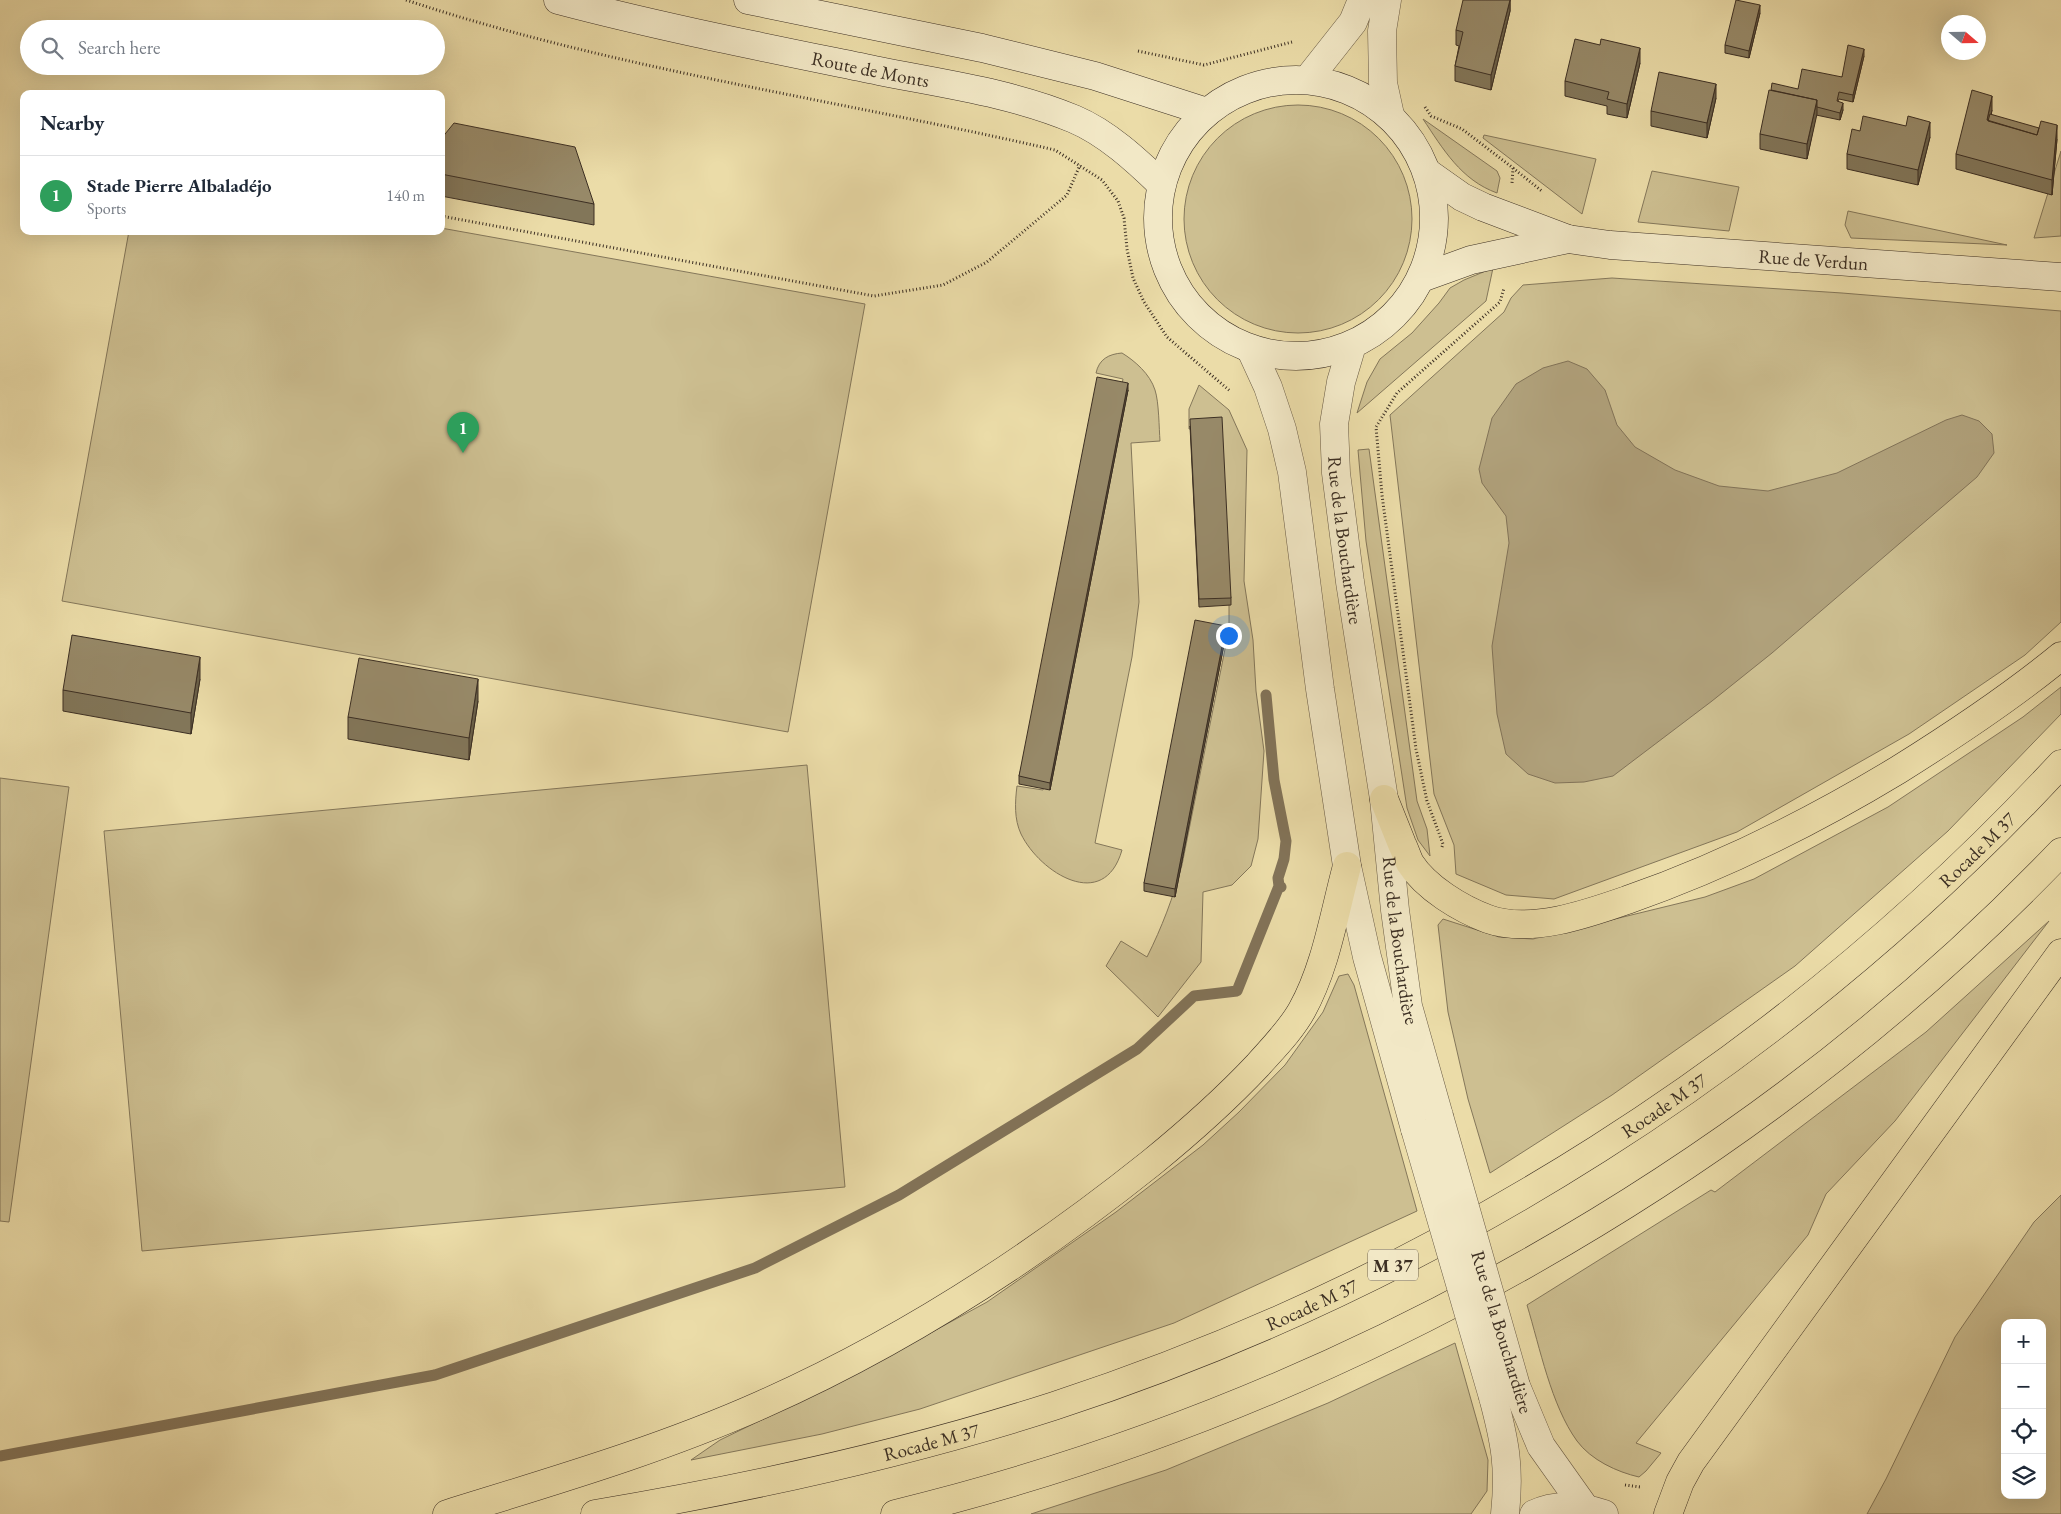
<!DOCTYPE html>
<meta charset="utf-8">
<style>
:root{--surface:#fff;--page:#f6f6f7;--text:#1f2937;--muted:#747a83;--line:#e0e1e3;--accent:#7c3aed}
body{margin:0;font-family:"EB Garamond",serif;background:var(--page);color:var(--text)}
.controls{position:absolute;right:15px;bottom:15px;display:grid;overflow:hidden;border-radius:10px;box-shadow:0 5px 20px #0002}
.controls button{width:45px;height:45px;display:grid;place-items:center;padding:0;border:0;border-bottom:1px solid var(--line);background:var(--surface);color:var(--text);font:25px sans-serif}
.compass{position:absolute;left:1941px;top:15px;width:45px;height:45px;border-radius:50%;background:var(--surface);box-shadow:0 5px 20px #0002;rotate:110deg}
.you{position:absolute;left:1228px;top:635px;width:18px;height:18px;margin:-12px;border:4px solid #fff;border-radius:50%;background:#1a73e8;box-shadow:0 0 0 8px #1a73e833}
.badge{display:grid;place-items:center;width:32px;height:32px;border-radius:50%;background:var(--accent);color:#fff;font-size:16px;font-weight:700}
.pin{position:absolute;translate:-50% -41px;filter:drop-shadow(0 1px 2px #0008)}
.pin::after{content:'';position:absolute;top:26px;width:18px;height:15px;background:inherit;clip-path:polygon(0 0,100% 0,50% 100%)}
.list{margin:0;padding:0;list-style:none}
h2{display:flex;justify-content:space-between;align-items:center;height:65px;margin:0;padding:0 20px;font-size:21px}
h2 small{font-size:16px;font-weight:400;color:var(--muted)}
.list li{display:grid;grid-template-columns:32px 1fr auto;gap:15px;align-items:center;box-sizing:border-box;height:80px;padding:0 20px;border-top:1px solid var(--line)}
.list b{display:block;font-size:19px;white-space:nowrap}
.list p{margin:0;font-size:16px;white-space:nowrap;color:var(--muted)}
.list em{font-size:16px;font-style:normal;color:var(--muted)}
.icon{flex:none;width:28px;height:28px;fill:none;stroke:currentColor;stroke-width:2;stroke-linecap:round;stroke-linejoin:round}
.map{position:relative;flex:none;width:2061px;height:1514px;overflow:hidden}
.search{position:absolute;background:var(--surface);box-shadow:0 5px 20px #0002;left:20px;top:20px;width:425px;height:55px;display:flex;align-items:center;gap:12px;box-sizing:border-box;padding:0 18px;border-radius:28px;color:var(--muted);font-size:19px}
.panel{position:absolute;background:var(--surface);box-shadow:0 5px 20px #0002;left:20px;top:90px;width:425px;height:145px;border-radius:10px}
.map>svg:first-child{display:block}
.green{fill:#cdbf91;stroke:#84775a;fill-rule:evenodd}
.water{fill:#b0a17b;stroke:#827358}
.lines{fill:none;stroke-linecap:round;stroke-linejoin:round}
.stream{stroke:#827358;stroke-width:11}
.minor-casing{stroke:#685a44;stroke-width:29}
.tertiary-casing{stroke:#685a44;stroke-width:29}
.secondary-casing{stroke:#3c2f23;stroke-width:29}
.trunk-casing{stroke:#3c2f23;stroke-width:29}
.path{stroke:#3c2f23;stroke-width:3;stroke-dasharray:1 2.5;stroke-linecap:butt}
.minor{stroke:#f2e8c6;stroke-width:28}
.tertiary{stroke:#f2e8c6;stroke-width:28}
.secondary{stroke:#f2e8c6;stroke-width:28}
.trunk{stroke:#ebdca8;stroke-width:28}
.tertiary-bridge-casing{stroke:#685a44;stroke-width:29;stroke-linecap:butt}
.tertiary-bridge{stroke:#f2e8c6;stroke-width:28}
.wall{fill:#827659;stroke:#3c2f23}
.shaded-wall{fill:#6a6049;stroke:#3c2f23}
.building{fill:#978968;stroke:#3c2f23}
.labels{text-anchor:middle;dominant-baseline:central;stroke-width:4.5;stroke-linejoin:round;paint-order:stroke}
.shield{fill:#f2e8c6;stroke:#736654;stroke-width:1}
.shield-label{font-size:18px;font-weight:bold;fill:#3c2f23}
.street-label{font-size:19px;fill:#3c2f23;stroke:#f2e8c6}
</style>
<div class="map">
<svg width="2061" height="1514" viewBox="0 0 2061 1514">
<rect width="100%" height="100%" fill="#ebdca8"/>
<filter id="stains"><feTurbulence type="fractalNoise" baseFrequency=".004" numOctaves="4"/><feColorMatrix values="0 0 0 0 .2 0 0 0 0 .09 0 0 0 0 .02 0 0 0 .5 -.17"/></filter>
<radialGradient id="worn" r=".72"><stop offset=".6" stop-color="#630" stop-opacity="0"/><stop offset="1" stop-color="#630" stop-opacity=".3"/></radialGradient>
<path class="green" d="M1184 219a114 114 0 1 1 228 0a114 114 0 1 1-228 0Z
M1423 119 1497 171 1500 178 1497 193C1461 180 1443 149 1423 119Z
M1484 135 1596 159 1582 214 1483 138Z
M2061 151V236L2034 238Z
M1652 171 1739 187 1729 231 1638 222Z
M1848 211 2007 245 1851 238 1845 225Z
M441 228 865 304 788 732 62 601 129 231H441Z
M1493 268 1486 301 1357 413 1367 382 1380 359 1412 333 1439 303 1450 288 1464 280Z
M1612 278 1842 293 2061 311V622L2025 655 1909 734 1737 832 1554 899 1506 895 1456 874 1454 845 1434 794 1390 415 1504 312 1511 298 1523 285Z
M1122 353C1135 361 1150 374 1155 390 1159 402 1159 428 1160 441L1131 443 1139 602 1132 657 1095 843 1122 850C1104 913 1040 873 1021 834 1014 819 1015 802 1017 786L1043 790 1123 379 1096 373C1099 359 1109 354 1122 353Z
M1199 385 1229 410 1247 450 1244 581 1253 640 1256 691 1264 751 1258 839 1251 866 1232 885 1203 892 1201 962 1158 1017 1106 966 1121 941 1147 957C1162 927 1173 898 1182 865L1229 629V589L1220 427 1189 429V409Z
M1369 449 1417 801 1427 829 1430 856 1418 840 1407 808 1366 541 1358 450Z
M2061 687V714L1948 831 1795 966 1612 1095 1490 1173 1468 1099 1448 1012 1438 925 1443 919 1499 937 1533 939 1705 897 1754 879 1888 807 2023 717Z
M807 765 845 1187 142 1251 104 831Z
M0 778 69 787 9 1222 0 1221Z
M2049 921 1895 1121 1826 1194 1808 1235 1636 1443 1661 1453 1646 1471 1639 1477C1617 1472 1591 1460 1577 1441 1551 1405 1540 1348 1527 1305L1711 1190 1715 1192 1926 1032Z
M1348 974 1354 985 1417 1211 1174 1323 920 1409 822 1434 691 1460 720 1440 846 1379 987 1302 1116 1212 1203 1145 1239 1112 1285 1065 1323 1012 1339 976Z
M2061 1195V1514H1867L1886 1479 1955 1337 2034 1222ZM2005 1323H2042V1495H2005Z
M1455 1343 1488 1460 1487 1491 1471 1514H1031L1166 1470 1328 1403Z"/>
<path class="water" d="M1568 361 1587 369 1605 390 1617 425 1635 447 1675 470 1719 486 1768 491 1837 473 1946 420 1962 415 1979 421 1992 434 1994 453 1977 477 1772 653 1712 701 1613 776 1584 782 1555 783 1528 774 1506 754 1497 714 1492 646 1509 543 1506 516 1482 483 1479 469 1492 418 1516 384 1543 368Z"/>
<g class="lines">
<path class="stream" d="M1266 695 1274 780 1286 841 1284 859 1278 878 1279 886 1281 887
M0 1456 435 1375 755 1268 899 1195 1137 1049 1194 996 1237 991 1279 886"/>
<g class="minor-casing">
<path id="minor" d="M1387 0 1382 31 1383 83 1390 115
M1308 79 1353 22 1362 0"/>
</g>
<g class="tertiary-casing">
<g id="tertiary">
<path id="s1" d="M1352 345 1341 382 1334 424 1336 473 1350 582 1384 799 1395 910 1408 1006 1439 1116"/>
<path d="M1251 350 1268 387 1282 429 1292 472 1320 689 1347 866 1367 957 1415 1129"/>
<path d="M1516 1386 1541 1446 1585 1508"/>
<path d="M1493 1397C1505 1442 1510 1467 1505 1514"/>
<path d="M1534 1514C1557 1503 1581 1506 1604 1514"/>
</g>
</g>
<g class="secondary-casing">
<g id="secondary">
<path id="s2" d="M558 0C664 28 772 49 879 71 944 84 1012 93 1074 119 1107 133 1136 160 1161 184"/>
<path d="M748 0 982 48 1095 76 1207 112"/>
<circle cx="1296" cy="218" r="138"/>
<path id="s3" d="M1428 173 1462 197 1483 207 1568 239 1610 245 2061 277"/>
<path d="M1421 278 1471 260 1568 239"/>
</g>
</g>
<g class="trunk-casing">
<g id="trunk">
<path d="M1384 799C1390 814 1396 829 1402 844 1405 850 1407 857 1410 863 1426 888 1461 909 1488 919 1530 934 1587 914 1627 900 1722 867 1812 822 1898 770 1954 735 2010 698 2061 656"/>
<path d="M447 1514C553 1481 660 1450 761 1405 901 1343 1031 1259 1151 1163 1189 1132 1225 1100 1258 1065 1273 1048 1291 1030 1302 1010 1326 967 1334 914 1347 866"/>
<path id="s4" d="M595 1514C750 1488 905 1454 1054 1406 1436 1281 1788 1059 2061 764"/>
<path d="M895 1514C1330 1408 1750 1176 2061 852"/>
<path d="M1668 1514 1680 1482 1691 1462 2061 953"/>
</g>
</g>
<path class="path" d="M406 0C617 70 839 100 1055 150L1102 180 1118 201 1124 218 1127 249 1133 278 1144 302 1167 337 1230 391
M1138 51 1204 65 1292 42
M1425 107 1431 116 1462 129 1513 168 1512 183
M1513 168 1543 192
M441 216 874 296 943 285 987 262 1067 195 1080 165
M1442 847 1443 844 1427 801 1416 749 1382 495 1376 427 1397 393 1500 302 1504 288
M1625 1485 1640 1487"/>
<use href="#minor" class="minor"/>
<use href="#tertiary" class="tertiary"/>
<use href="#secondary" class="secondary"/>
<use href="#trunk" class="trunk"/>
<g class="tertiary-bridge-casing">
<path id="tertiary-bridge" d="M1439 1116 1516 1386
M1415 1129 1493 1397"/>
</g>
<use href="#tertiary-bridge" class="tertiary-bridge"/>
</g>
<path class="wall" d="M1510 0V11L1491 90 1455 81V66L1459 46 1456 45V30Z
M1760 13 1749 58 1725 53V45Z
M1864 56 1853 102 1839 99 1838 101 1843 110 1840 120 1816 115 1807 159 1760 149V134L1798 89 1842 77Z
M1640 63 1627 118 1607 114V106L1565 96V81Z
M1716 98 1707 138 1651 126V111Z
M1992 110 1991 115 2057 139 2052 195 1956 169V154Z
M1860 131 1930 137 1918 185 1847 169V154Z
M441 139 594 204V225L441 196Z
M1128 390 1050 790 1019 784V776Z
M1190 426 1231 598V605L1199 607Z
M1226 634 1175 897 1144 891V883Z
M200 679 191 734 63 711V690Z
M478 701 469 760 348 739V717Z"/>
<path class="shaded-wall" d="M1510 0V11L1491 90V75Z
M1760 5V13L1749 58V51Z
M1640 48V63L1627 118V104Z
M1864 49V56L1853 102V95Z
M1716 84V98L1707 138V123Z
M1992 96V110L1989 128 1987 120Z
M1817 100V114L1807 159V144Z
M1843 103V110L1840 120V113Z
M1930 122V137L1918 185V170Z
M2057 125V139L2052 195V180Z
M1128 383V390L1050 790V783Z
M1226 626V634L1175 897V889Z
M200 657V679L191 734V713Z
M478 679V701L469 760V738Z"/>
<path class="building" d="M1463 0H1510L1491 75 1455 66 1463 32 1456 30Z
M1736 0 1760 5 1749 51 1725 45Z
M1575 39 1600 45 1601 39 1640 48 1627 104 1607 99 1609 92 1565 81Z
M1848 45 1864 49 1853 95 1839 92 1837 101 1843 103 1840 113 1817 107V100L1771 90 1772 83 1798 89 1802 69 1842 77Z
M1659 72 1716 84 1707 123 1651 111Z
M1769 90 1817 100 1807 144 1760 134Z
M1972 90 1992 96 1987 120 2037 135 2041 121 2057 125 2052 180 1956 154Z
M1990 114 2039 128 2037 135 1988 121Z
M1863 116 1906 126 1908 116 1930 122 1918 170 1847 154 1852 129 1860 131Z
M454 123 575 147 594 204 441 174V139Z
M1097 377 1128 383 1050 783 1019 776Z
M1222 417 1231 598 1199 599 1190 419Z
M1195 620 1226 626 1175 889 1144 883Z
M72 635 200 657 191 713 63 690Z
M359 658 478 679 469 738 348 717Z"/>
<g class="labels">
<rect class="shield" x="1368" y="1249.5" width="50" height="31" rx="4"/>
<g class="shield-label">
<text x="1393" y="1265">M 37</text>
</g>
<g class="street-label">
<text stroke="none"><textPath href="#s2" startOffset="320">Route de Monts</textPath></text>
<text stroke="none"><textPath href="#s3" startOffset="402">Rue de Verdun</textPath></text>
<text stroke="none"><textPath href="#s1" startOffset="198">Rue de la Bouchardière</textPath></text>
<text stroke="none"><textPath href="#s4" startOffset="1559">Rocade M 37</textPath></text>
<text stroke="none"><textPath href="#s1" startOffset="602">Rue de la Bouchardière</textPath></text>
<text stroke="none"><textPath href="#s4" startOffset="1154">Rocade M 37</textPath></text>
<text stroke="none"><textPath href="#s4" startOffset="749">Rocade M 37</textPath></text>
<text transform="translate(1502 1332) rotate(73)">Rue de la Bouchardière</text>
<text stroke="none"><textPath href="#s4" startOffset="344">Rocade M 37</textPath></text>
</g>
</g>
<rect width="100%" height="100%" filter="url(#stains)"/>
<rect width="100%" height="100%" fill="url(#worn)"/>
</svg>
<div class="controls">
<button>+</button>
<button>−</button>
<button><svg class="icon" aria-label="locate" viewBox="0 0 24 24"><circle cx="12" cy="12" r="6"/><path d="M12 2v4M12 18v4M2 12h4M18 12h4"/></svg></button>
<button><svg class="icon" aria-label="layers" viewBox="0 0 24 24"><path d="M12 4l9 5-9 5-9-5zM3 14l9 5 9-5"/></svg></button>
</div>
<svg class="compass" viewBox="-18 -18 36 36"><path d="M0-13l5 13h-10z" fill="#e53935"/><path d="M0 13l5-13h-10z" fill="#747a83"/></svg>
<div class="you"></div>
<div class="pin badge" style="left:463px;top:453px;background:#2e9e5b">1</div>
<div class="search"><svg class="icon" aria-label="search" viewBox="0 0 24 24"><circle cx="10" cy="10" r="6"/><path d="M15 15l6 6"/></svg>Search here</div>
<section class="panel">
<h2>Nearby<small></small></h2>
<ul class="list">
<li><span class="badge" style="background:#2e9e5b">1</span><div><b>Stade Pierre Albaladéjo</b><p>Sports</p></div><em>140 m</em></li>
</ul>
</section>
</div>
